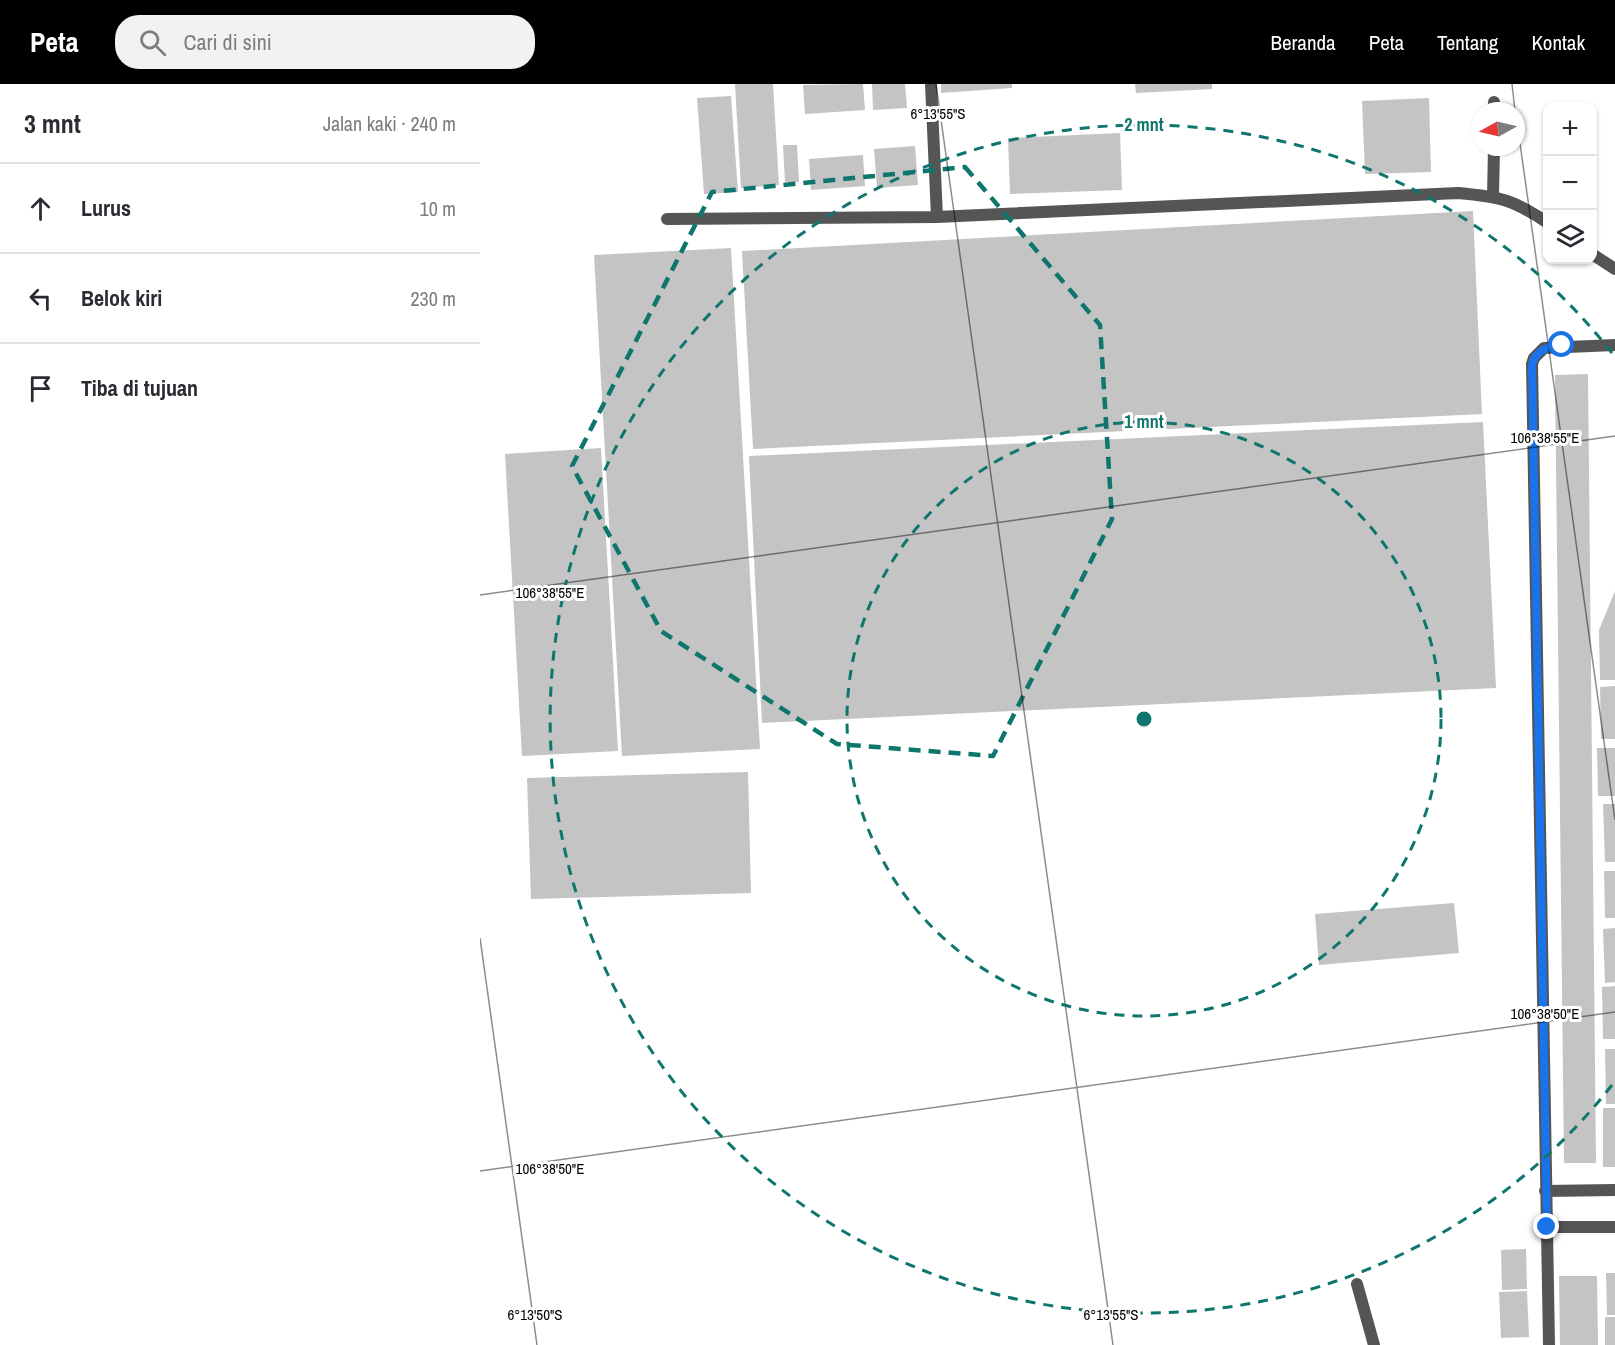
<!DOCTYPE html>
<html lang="id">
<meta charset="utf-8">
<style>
:root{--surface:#fff;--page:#f2f2f3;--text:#2b2b33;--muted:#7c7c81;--line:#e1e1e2;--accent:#000}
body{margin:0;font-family:"Archivo Narrow",sans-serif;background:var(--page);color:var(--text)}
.controls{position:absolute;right:18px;top:18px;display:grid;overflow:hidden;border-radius:12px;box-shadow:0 2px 4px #0004}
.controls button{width:54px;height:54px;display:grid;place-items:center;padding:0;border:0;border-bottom:2px solid var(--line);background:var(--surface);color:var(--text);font:30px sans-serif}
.compass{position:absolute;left:991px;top:18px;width:54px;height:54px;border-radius:50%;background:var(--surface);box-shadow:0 2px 4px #0004;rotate:262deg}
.stop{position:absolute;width:18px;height:18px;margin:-14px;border:4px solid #1a73e8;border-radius:50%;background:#fff}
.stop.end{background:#1a73e8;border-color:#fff;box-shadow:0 2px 6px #0008}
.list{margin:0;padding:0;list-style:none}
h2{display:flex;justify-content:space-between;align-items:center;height:78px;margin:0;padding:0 24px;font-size:26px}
h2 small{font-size:20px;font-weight:400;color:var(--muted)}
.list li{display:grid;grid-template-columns:39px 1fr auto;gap:18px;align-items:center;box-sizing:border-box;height:90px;padding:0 24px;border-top:2px solid var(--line)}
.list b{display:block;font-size:22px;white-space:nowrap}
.list em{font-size:20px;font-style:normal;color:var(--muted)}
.icon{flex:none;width:33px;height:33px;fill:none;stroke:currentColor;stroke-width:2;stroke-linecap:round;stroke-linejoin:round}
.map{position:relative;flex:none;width:1135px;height:1261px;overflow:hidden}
header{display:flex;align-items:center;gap:36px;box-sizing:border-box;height:84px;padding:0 30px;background:var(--accent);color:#fff}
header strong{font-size:28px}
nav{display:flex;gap:33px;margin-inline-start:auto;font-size:21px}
.search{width:420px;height:54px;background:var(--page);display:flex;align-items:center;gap:15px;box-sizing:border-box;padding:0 21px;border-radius:24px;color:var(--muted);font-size:22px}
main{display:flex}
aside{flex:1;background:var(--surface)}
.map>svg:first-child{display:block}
.building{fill:#c4c4c4}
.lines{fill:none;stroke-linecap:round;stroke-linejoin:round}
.service{stroke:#555;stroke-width:12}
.minor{stroke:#555;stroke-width:12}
.route{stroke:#1a73e8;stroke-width:8}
.marked{fill:none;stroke:#0f766e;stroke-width:4.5;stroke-dasharray:12 8;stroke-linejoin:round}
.ticks{fill:none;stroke:#000;stroke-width:1.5;stroke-opacity:0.45}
.ring{fill:none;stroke:#0f766e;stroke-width:3;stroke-dasharray:10 8}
.ticks-label{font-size:15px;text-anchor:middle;fill:#000;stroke:#fff;stroke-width:6;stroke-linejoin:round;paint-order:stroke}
.centre{fill:#0f766e;stroke:#fff;stroke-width:3}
.ring-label{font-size:18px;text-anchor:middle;font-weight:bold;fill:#0f766e;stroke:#fff;stroke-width:6;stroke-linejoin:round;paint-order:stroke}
</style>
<header>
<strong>Peta</strong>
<div class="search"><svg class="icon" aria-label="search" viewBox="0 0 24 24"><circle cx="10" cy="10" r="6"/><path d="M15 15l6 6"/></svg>Cari di sini</div>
<nav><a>Beranda</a><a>Peta</a><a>Tentang</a><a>Kontak</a></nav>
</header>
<main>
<aside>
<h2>3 mnt<small>Jalan kaki · 240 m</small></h2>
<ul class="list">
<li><svg class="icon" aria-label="ahead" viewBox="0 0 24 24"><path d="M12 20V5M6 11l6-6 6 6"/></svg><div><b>Lurus</b></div><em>10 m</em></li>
<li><svg class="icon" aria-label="left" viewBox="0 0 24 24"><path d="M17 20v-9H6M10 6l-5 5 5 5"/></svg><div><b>Belok kiri</b></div><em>230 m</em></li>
<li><svg class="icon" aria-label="arrive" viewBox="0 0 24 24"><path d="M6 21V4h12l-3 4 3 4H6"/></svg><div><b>Tiba di tujuan</b></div></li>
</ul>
</aside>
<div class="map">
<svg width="1135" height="1261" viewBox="0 0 1135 1261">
<rect width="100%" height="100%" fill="#fff"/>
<path class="building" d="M255 0H293L299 101 261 104Z
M383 0 385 26 325 30 323 1Z
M392 0H425L427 24 393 26Z
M461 0H532V4L461 9Z
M655 0H732V5L656 9Z
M251 12 258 108 224 110 217 14Z
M949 14 951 88 885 90 882 17Z
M640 49 642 106 530 110 528 54Z
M303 61H317L319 98H305Z
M435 62 438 101 397 104 394 65Z
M383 71 385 102 331 106 329 75Z
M993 127 1002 330 273 365 262 167Z
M251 164 280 665 142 672 114 171Z
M1108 290 1116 1079H1084L1075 291Z
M1003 338 1016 604 282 639 269 372Z
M121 364 138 667 42 672 25 370Z
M1135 507V596H1120L1119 546Z
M1135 602V655H1121L1120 603Z
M1117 664H1135V712H1118Z
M268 688 271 809 51 815 47 694Z
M1123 720H1135V778H1125Z
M1124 787H1135V834H1125Z
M974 819 979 869 839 881 835 830Z
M1135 844V898L1125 899 1123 845Z
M1135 902V955H1123L1122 903Z
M1125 965H1135V1020H1126Z
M1123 1024H1135V1083H1123Z
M1046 1165 1047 1205 1022 1206 1021 1166Z
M1126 1189H1135V1231H1127Z
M1079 1192H1117L1118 1261H1080Z
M1047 1207 1049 1253 1021 1254 1019 1208Z
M1125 1233H1135V1261H1125Z"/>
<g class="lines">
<path class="service" d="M1014 18V27
M1013 112 1014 63
M1065 1107 1135 1106
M1067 1143H1135
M1069 1261 1052 280 1054 274 1064 264 1135 261"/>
<path class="minor" d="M451 0 457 133
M187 135 457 133 978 109C1021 113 1032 115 1068 139
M1112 170 1135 185
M877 1200 894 1261"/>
</g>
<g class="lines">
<path class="route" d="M1067 1143 1052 280C1057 265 1068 263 1082 261"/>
</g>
<path class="marked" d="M485 83 620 241 632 435 513 672 357 660 181 547 92 382 232 108Z"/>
<path class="ticks" d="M456 0 633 1261M1032 0 1035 27M1036 31 1135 736M0 511 1135 352M0 854 57 1261M0 1087 1135 928"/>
<g class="ring">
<circle cx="664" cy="635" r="297"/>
<path d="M1132 1001A594 594 0 1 1 1132 269"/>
</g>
<g class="ticks-label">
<text x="458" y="35">6°13'55"S</text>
<text x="1065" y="359">106°38'55"E</text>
<text x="70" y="514">106°38'55"E</text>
<text x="1065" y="935">106°38'50"E</text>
<text x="70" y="1090">106°38'50"E</text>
<text x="55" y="1236">6°13'50"S</text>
<text x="631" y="1236">6°13'55"S</text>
</g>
<circle cx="664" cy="635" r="9" class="centre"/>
<g class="ring-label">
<text x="664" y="47">2 mnt</text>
<text x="664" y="344">1 mnt</text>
</g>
</svg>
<div class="controls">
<button>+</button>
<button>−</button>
<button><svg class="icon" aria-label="layers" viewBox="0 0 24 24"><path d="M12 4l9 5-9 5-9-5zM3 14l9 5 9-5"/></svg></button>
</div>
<svg class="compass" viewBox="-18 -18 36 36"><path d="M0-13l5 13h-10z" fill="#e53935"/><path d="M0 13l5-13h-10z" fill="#7c7c81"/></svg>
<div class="stop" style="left:1082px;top:261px"></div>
<div class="stop end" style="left:1067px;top:1143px"></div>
</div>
</main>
